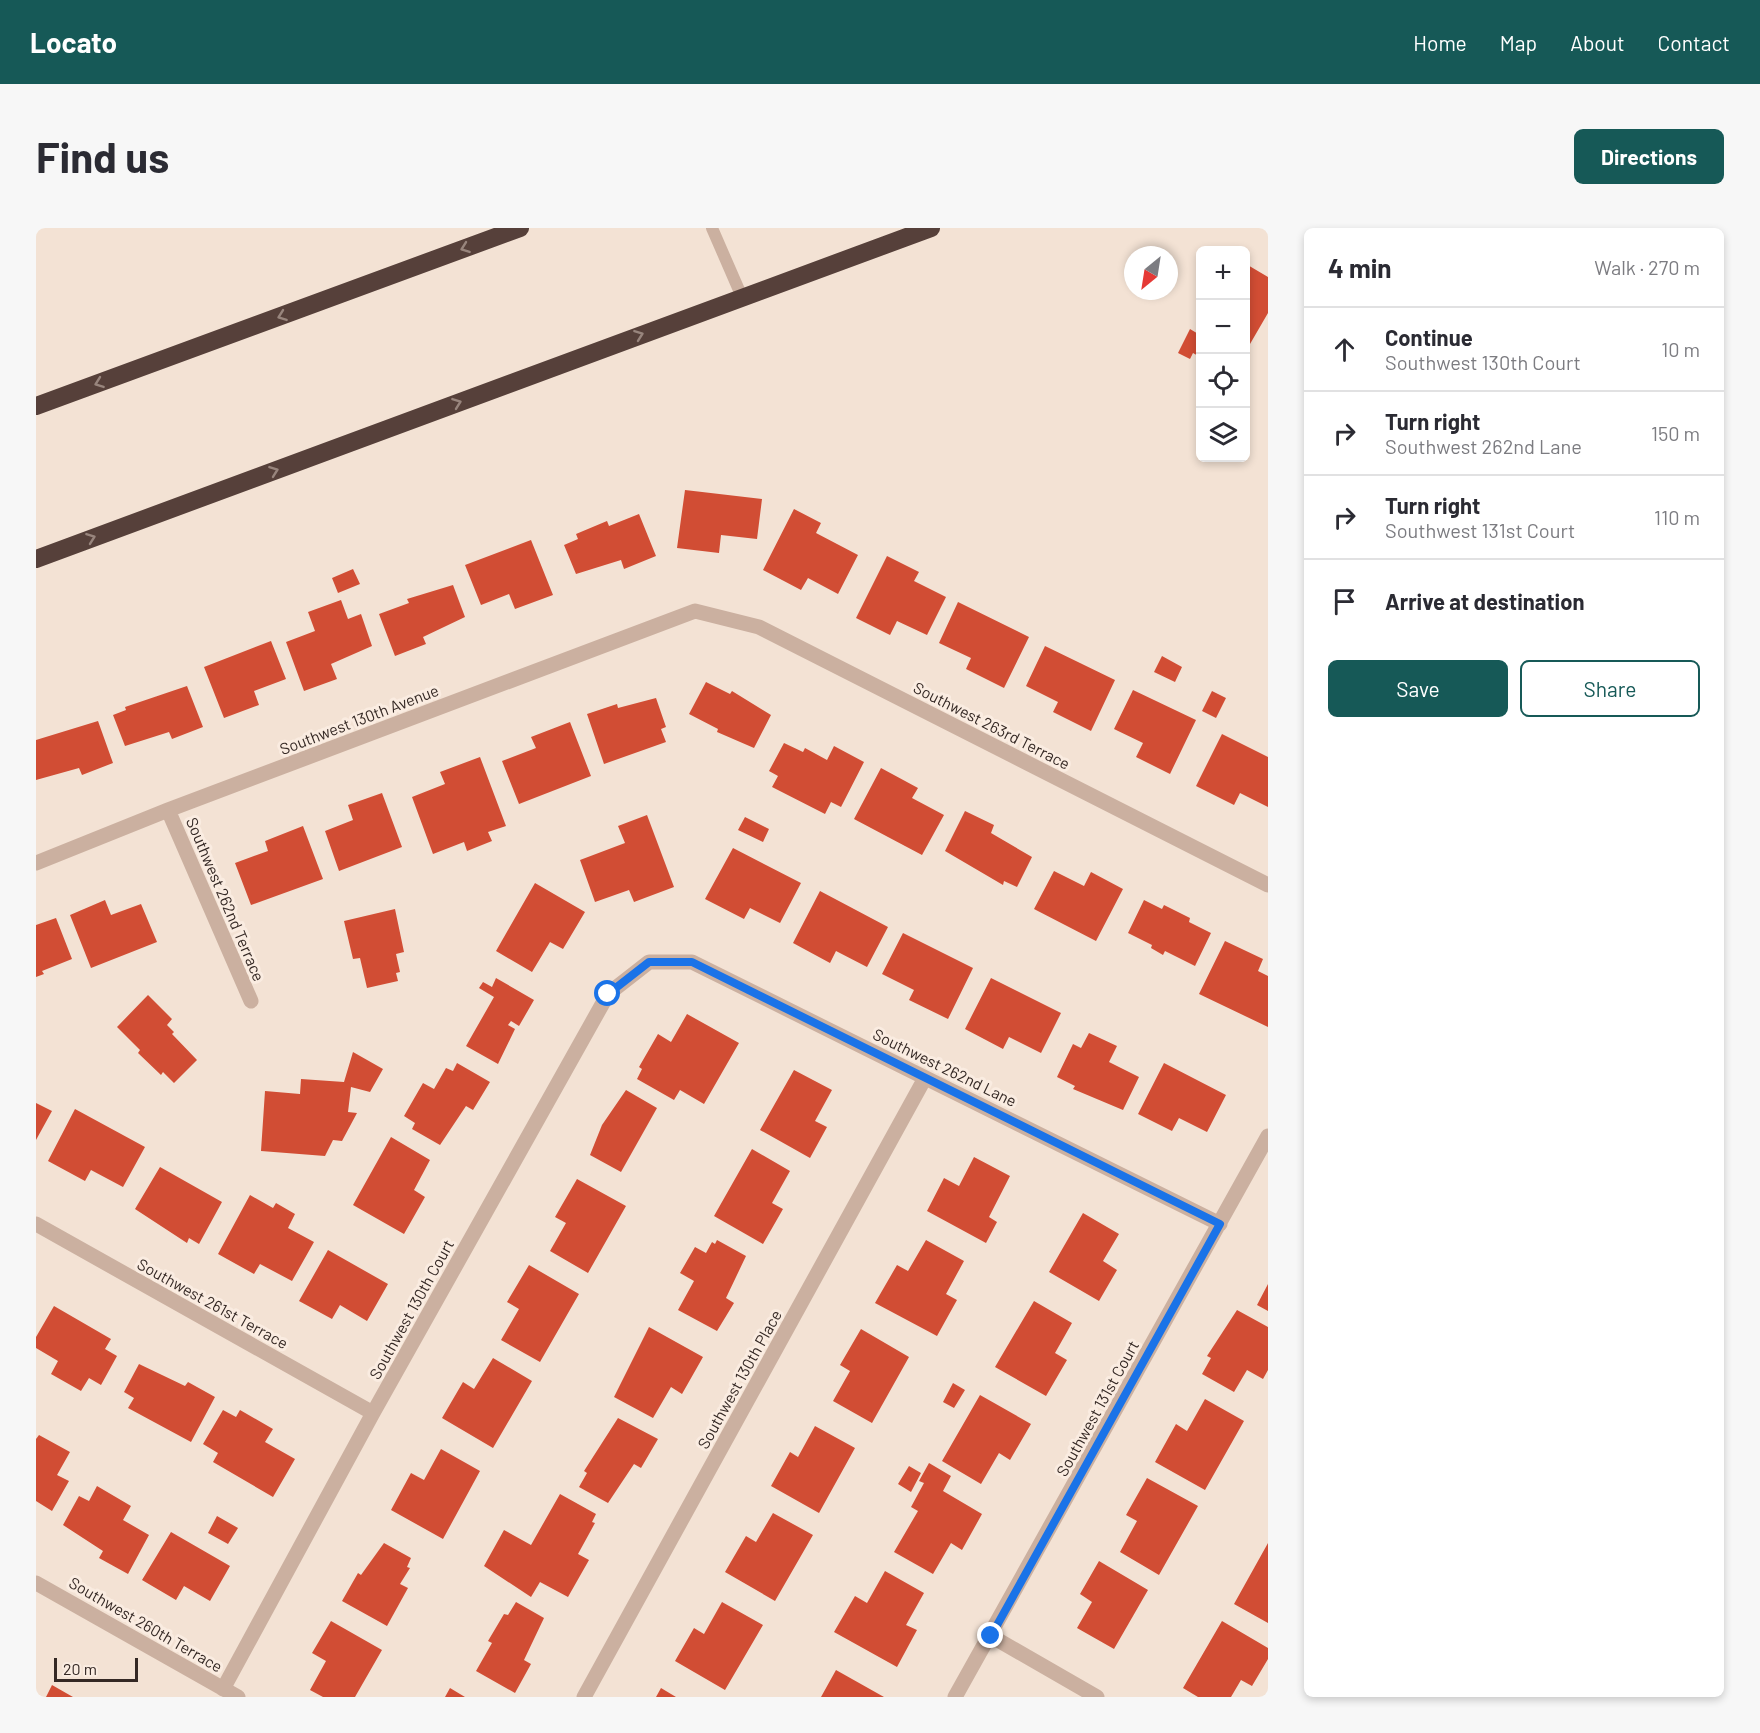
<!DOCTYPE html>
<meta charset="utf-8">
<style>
:root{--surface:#fff;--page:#f7f7f7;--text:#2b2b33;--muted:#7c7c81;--line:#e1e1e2;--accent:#165957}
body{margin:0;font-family:Barlow,sans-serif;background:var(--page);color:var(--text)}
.controls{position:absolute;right:18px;top:18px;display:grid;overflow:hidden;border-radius:9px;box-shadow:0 3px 9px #0003}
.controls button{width:54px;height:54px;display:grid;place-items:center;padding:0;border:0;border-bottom:2px solid var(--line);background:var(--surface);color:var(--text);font:30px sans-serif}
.compass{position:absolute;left:1088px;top:18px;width:54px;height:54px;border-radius:50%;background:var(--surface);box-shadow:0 3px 9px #0003;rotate:210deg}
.scale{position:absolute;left:18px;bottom:15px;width:84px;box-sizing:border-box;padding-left:6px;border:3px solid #342824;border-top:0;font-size:16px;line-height:21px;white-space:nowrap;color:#342824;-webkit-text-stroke:4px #faece1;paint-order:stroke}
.stop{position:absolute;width:18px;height:18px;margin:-14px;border:4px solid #1a73e8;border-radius:50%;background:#fff}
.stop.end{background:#1a73e8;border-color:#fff;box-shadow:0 2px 6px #0008}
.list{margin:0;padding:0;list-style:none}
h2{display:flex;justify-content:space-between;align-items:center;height:78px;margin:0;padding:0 24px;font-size:26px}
h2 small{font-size:20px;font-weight:400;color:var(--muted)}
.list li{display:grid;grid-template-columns:39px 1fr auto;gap:18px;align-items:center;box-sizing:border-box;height:84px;padding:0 24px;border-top:2px solid var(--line)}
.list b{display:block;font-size:22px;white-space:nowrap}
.list p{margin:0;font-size:20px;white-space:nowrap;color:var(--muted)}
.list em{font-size:20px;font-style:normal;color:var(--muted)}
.actions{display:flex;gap:12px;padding:18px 24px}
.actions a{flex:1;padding:14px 0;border:2px solid var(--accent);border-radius:9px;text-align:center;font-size:21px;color:var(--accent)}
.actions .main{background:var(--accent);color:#fff}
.icon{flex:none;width:33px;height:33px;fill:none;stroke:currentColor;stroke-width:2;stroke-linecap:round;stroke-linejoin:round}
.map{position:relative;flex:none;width:1232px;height:1469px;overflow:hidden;border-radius:9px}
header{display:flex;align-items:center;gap:36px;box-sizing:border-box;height:84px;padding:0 30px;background:var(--accent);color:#fff}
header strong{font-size:28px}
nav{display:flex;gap:33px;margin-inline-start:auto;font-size:21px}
.intro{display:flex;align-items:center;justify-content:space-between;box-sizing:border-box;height:144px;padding:0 36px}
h1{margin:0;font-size:42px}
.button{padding:15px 27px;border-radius:9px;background:var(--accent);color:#fff;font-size:21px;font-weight:700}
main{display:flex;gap:36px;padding:0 36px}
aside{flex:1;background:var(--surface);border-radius:9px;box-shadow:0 3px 9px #0003}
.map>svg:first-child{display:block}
.building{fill:#d14d34}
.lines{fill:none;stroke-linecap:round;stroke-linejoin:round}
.lane{stroke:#cbb0a0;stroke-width:12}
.street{stroke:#cbb0a0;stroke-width:15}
.highway{stroke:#56403a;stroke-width:18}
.oneway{stroke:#98857d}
.route{stroke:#1a73e8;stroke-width:8}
.labels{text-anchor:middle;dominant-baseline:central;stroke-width:6;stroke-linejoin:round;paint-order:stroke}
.street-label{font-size:16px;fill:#342824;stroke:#faece1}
</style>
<header>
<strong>Locato</strong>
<nav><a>Home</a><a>Map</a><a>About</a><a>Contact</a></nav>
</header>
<div class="intro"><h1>Find us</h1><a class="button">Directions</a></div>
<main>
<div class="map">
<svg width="1232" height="1469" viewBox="0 0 1232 1469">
<rect width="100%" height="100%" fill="#f3e2d4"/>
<path class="building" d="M1210 36 1232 49V85L1214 116 1210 114Z
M1154 101 1164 107V129L1157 125 1154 131 1142 125Z
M649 262 726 271 721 311 685 307 683 325 641 320Z
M758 281 785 295 780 305 822 327 802 366 772 350 765 362 727 342Z
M603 286 620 328 588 341 585 332 540 346 528 317 542 311 540 306 571 293 573 298Z
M495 312 517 367 479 381 473 366 445 377 429 337Z
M851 328 883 344 878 353 910 369 891 407 861 393 854 407 820 390Z
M317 341 324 356 302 365 296 350Z
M417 357 429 389 387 409 390 416 359 428 343 386 373 375 371 371Z
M305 372 312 391 325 386 336 418 295 436 301 451 268 463 250 414 279 403 272 384Z
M922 374 993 409 968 460 930 441 935 430 903 415Z
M235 413 250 451 218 463 223 477 188 490 168 439Z
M1009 418 1079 452 1055 503 1017 484 1022 474 990 458Z
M1126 428 1146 439 1139 454 1118 444Z
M670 454 694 466 696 463 735 487 718 520 681 504 682 501 653 486Z
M151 458 167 499 136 511 133 504 89 518 77 487 90 482 89 479Z
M1097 462 1160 492 1134 546 1100 529 1107 515 1078 501Z
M1176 463 1190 470 1180 490 1166 483Z
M620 470 630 499 625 501 630 514 568 536 551 486 581 476 582 480Z
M62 493 77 535 46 547 43 540 0 552V512Z
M534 494 555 548 483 576 466 533 500 520 495 509Z
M1186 506 1232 529V579L1204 565 1198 577 1160 558Z
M748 515 767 524 769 520 791 532 798 518 828 534 805 579 795 574 789 586 736 559 742 548 733 543Z
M444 529 470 598 452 604 456 613 431 623 428 614 397 626 376 569 409 556 404 544Z
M845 540 882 560 876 570 908 587 886 627 818 591Z
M346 565 366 619 303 643 289 603 317 592 312 577Z
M929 583 958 597 955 605 996 629 981 659 968 653 967 657 909 623Z
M611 587 638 659 598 674 593 662 559 674 544 632 589 615 582 598Z
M709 589 733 601 727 614 702 602Z
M267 598 287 651 215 677 199 635 232 623 229 613Z
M697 620 765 655 744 695 714 680 708 691 669 671Z
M1018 643 1048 658 1055 644 1087 661 1060 713 998 681Z
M499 655 549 684 527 721 514 714 496 744 460 723Z
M784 663 852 699 831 739 800 723 794 735 757 715Z
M69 672 75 687 105 676 121 714 55 740 34 687Z
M1108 672 1126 681 1128 677 1154 690 1153 694 1175 705 1159 738 1129 723 1127 727 1115 720 1116 717 1092 705Z
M359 681 368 724 360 726 364 744 360 745 362 753 331 760 324 730 317 731 308 693Z
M20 690 36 731 6 743 8 746 0 749V697Z
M867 705 937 740 912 791 873 772 878 762 846 746Z
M1189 713 1227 731 1222 743 1232 748V799L1163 766Z
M460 750 498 772 483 798 475 793 472 797 479 801 462 836 430 818 458 769 443 760 447 754 456 759Z
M955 750 1025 785 1005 825 973 809 967 821 929 801Z
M112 767 136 791 131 797 138 804 136 806 161 832 138 855 127 844 125 847 102 825 104 822 81 799Z
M651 786 703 815 668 876 644 862 638 872 601 851 606 841 603 839 622 806 635 814Z
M1053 805 1081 818 1073 834 1103 849 1087 882 1037 861 1039 858 1021 849 1037 816 1045 820Z
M317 824 347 841 334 864 315 859 312 884 321 885 306 913 297 912 289 928 225 923 229 863 264 866 265 851 308 854Z
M421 835 454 854 437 882 430 878 404 917 376 901 379 895 368 888 387 855 398 861 410 840 417 843Z
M1128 835 1190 867 1171 904 1143 890 1136 903 1102 886Z
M758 842 796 862 779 893 791 899 774 930 724 902Z
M590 862 621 880 585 944 554 927 566 897Z
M0 875 16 883 0 912Z
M39 881 109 919 87 959 55 942 49 953 12 933Z
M355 909 394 932 378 962 389 969 368 1006 317 977Z
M716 921 754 943 736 975 747 981 727 1016 678 988Z
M938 929 974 948 953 989 961 994 950 1015 891 983 908 950 923 958Z
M124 939 186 974 163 1016 153 1010 151 1015 99 981Z
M541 951 590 978 552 1045 514 1023 530 995 519 989Z
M214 967 237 980 240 975 259 986 252 1000 278 1014 256 1053 224 1036 218 1046 182 1026Z
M1047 985 1083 1006 1067 1033 1081 1042 1063 1073 1013 1044Z
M681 1012 710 1028 690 1070 698 1075 681 1103 642 1082 658 1053 644 1045 659 1019 670 1025 676 1014 679 1016Z
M890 1012 928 1033 910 1066 921 1072 901 1108 839 1075 861 1037 872 1043Z
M292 1022 352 1056 331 1093 304 1077 296 1091 263 1073Z
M493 1037 543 1066 504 1134 465 1112 483 1081 471 1074Z
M1232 1056V1083L1221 1077Z
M998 1073 1036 1095 1019 1125 1031 1132 1010 1168 959 1139Z
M18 1078 75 1111 69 1121 81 1128 65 1157 53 1150 45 1163 15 1146 22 1133 0 1120V1109Z
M1201 1082 1232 1099V1142L1227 1151 1211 1142 1198 1164 1166 1146 1175 1130 1171 1128Z
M613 1099 667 1129 646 1166 635 1159 617 1190 578 1169Z
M825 1101 873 1129 836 1195 797 1173 814 1143 804 1137Z
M457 1130 496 1153 457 1220 406 1190 427 1154 438 1161Z
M103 1136 149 1158 152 1154 179 1169 155 1214 92 1180 98 1170 88 1164Z
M917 1155 929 1162 918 1180 907 1174Z
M944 1167 995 1196 974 1232 963 1225 945 1256 906 1233Z
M1169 1171 1208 1193 1169 1262 1119 1234 1140 1196 1151 1203Z
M187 1182 200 1189 204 1182 237 1201 229 1214 259 1231 237 1269 177 1234 182 1225 167 1216Z
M582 1190 622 1211 605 1240 598 1236 572 1275 543 1259 551 1245 548 1243Z
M779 1198 819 1220 783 1285 735 1258 754 1224 762 1229Z
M3 1207 34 1224 21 1247 33 1253 16 1283 0 1273V1211Z
M405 1221 444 1243 407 1311 355 1282 375 1245 388 1252Z
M893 1235 915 1248 907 1263 946 1286 926 1322 915 1315 897 1346 858 1324 882 1283 875 1279 888 1255 883 1253Z
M873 1238 885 1245 875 1264 862 1256Z
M1111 1250 1162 1278 1123 1347 1084 1324 1101 1293 1090 1287Z
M61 1258 95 1278 87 1292 113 1307 92 1346 63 1330 67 1323 27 1297 43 1268 53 1273Z
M524 1266 560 1286 556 1294 559 1295 542 1326 553 1332 532 1369 504 1354 495 1369 448 1338 468 1302 495 1317Z
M737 1285 777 1307 739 1373 689 1344 710 1308 720 1314Z
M181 1288 202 1300 192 1316 172 1305Z
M135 1304 194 1338 174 1373 148 1358 140 1372 106 1352Z
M348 1315 375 1330 371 1339 374 1340 364 1356 372 1360 351 1398 306 1373 322 1345 325 1347Z
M1232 1315V1395L1198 1376Z
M1063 1333 1112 1362 1078 1421 1041 1400 1056 1374 1044 1366Z
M849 1343 888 1365 870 1397 881 1402 861 1439 798 1404 819 1368 831 1375Z
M480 1374 508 1390 488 1432 495 1436 479 1465 440 1443 456 1415 452 1413 468 1386 472 1387Z
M686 1374 727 1397 689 1462 639 1433 658 1400 668 1406Z
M295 1393 346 1422 319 1469H287L274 1462 290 1433 276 1425Z
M1186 1393 1232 1420V1431L1216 1458 1205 1452 1195 1469H1162L1147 1460Z
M800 1442 848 1469H785Z
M16 1457 37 1469H10Z
M414 1460 429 1469H409Z
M625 1460 640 1469H620Z"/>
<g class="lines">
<path class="lane" d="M676 0 706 69"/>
<path class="street" d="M132 582 215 773
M0 635 132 582 659 383 723 399 1232 657
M0 996 337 1185
M0 1355 202 1469
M955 1408 1061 1469
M187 1461 337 1185 572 766 613 734H656L1184 996
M548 1469 889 850
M919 1469 1232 908"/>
<path class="highway" d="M0 178 484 0
M0 331 895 0"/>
</g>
<defs><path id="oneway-chevron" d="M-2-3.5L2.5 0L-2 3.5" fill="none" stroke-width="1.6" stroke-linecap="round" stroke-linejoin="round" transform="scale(1.5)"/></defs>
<g class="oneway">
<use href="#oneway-chevron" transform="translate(429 20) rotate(160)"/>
<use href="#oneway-chevron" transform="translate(246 88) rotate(160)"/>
<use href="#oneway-chevron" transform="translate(603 107) rotate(-20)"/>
<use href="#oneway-chevron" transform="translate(63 155) rotate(160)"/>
<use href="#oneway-chevron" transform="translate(421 175) rotate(-20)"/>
<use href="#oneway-chevron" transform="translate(238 243) rotate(-20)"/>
<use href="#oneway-chevron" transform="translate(55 310) rotate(-20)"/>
</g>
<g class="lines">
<path class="route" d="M572 766 613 734H656L1184 996 955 1408"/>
</g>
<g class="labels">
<g class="street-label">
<text transform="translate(323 491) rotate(-21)">Southwest 130th Avenue</text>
<text transform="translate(956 497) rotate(27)">Southwest 263rd Terrace</text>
<text transform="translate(190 671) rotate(67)">Southwest 262nd Terrace</text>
<text transform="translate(909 839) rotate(26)">Southwest 262nd Lane</text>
<text transform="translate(177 1075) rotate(29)">Southwest 261st Terrace</text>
<text transform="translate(375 1081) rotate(-61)">Southwest 130th Court</text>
<text transform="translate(703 1151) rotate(-61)">Southwest 130th Place</text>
<text transform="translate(1061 1180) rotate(-61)">Southwest 131st Court</text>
<text transform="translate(110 1396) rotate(30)">Southwest 260th Terrace</text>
</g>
</g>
</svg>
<div class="controls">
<button>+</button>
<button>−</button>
<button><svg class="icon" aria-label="locate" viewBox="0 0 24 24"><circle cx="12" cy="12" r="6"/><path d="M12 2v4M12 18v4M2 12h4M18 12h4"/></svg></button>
<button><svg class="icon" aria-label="layers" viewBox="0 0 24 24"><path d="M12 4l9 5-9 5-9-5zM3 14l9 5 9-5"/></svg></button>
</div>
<svg class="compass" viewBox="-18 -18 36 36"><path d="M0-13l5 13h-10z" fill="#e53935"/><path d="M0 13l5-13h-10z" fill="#7c7c81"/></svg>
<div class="scale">20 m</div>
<div class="stop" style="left:572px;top:766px"></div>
<div class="stop end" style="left:955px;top:1408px"></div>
</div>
<aside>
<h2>4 min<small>Walk · 270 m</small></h2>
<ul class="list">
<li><svg class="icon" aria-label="ahead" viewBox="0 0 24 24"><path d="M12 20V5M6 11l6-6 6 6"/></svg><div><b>Continue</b><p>Southwest 130th Court</p></div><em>10 m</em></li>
<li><svg class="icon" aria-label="right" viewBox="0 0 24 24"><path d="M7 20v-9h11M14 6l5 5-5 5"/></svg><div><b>Turn right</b><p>Southwest 262nd Lane</p></div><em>150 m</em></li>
<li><svg class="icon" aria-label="right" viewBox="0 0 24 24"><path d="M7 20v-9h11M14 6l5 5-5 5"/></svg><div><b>Turn right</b><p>Southwest 131st Court</p></div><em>110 m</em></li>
<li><svg class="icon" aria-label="arrive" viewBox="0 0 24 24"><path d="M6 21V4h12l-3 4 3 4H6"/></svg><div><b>Arrive at destination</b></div></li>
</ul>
<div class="actions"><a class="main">Save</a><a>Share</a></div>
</aside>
</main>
